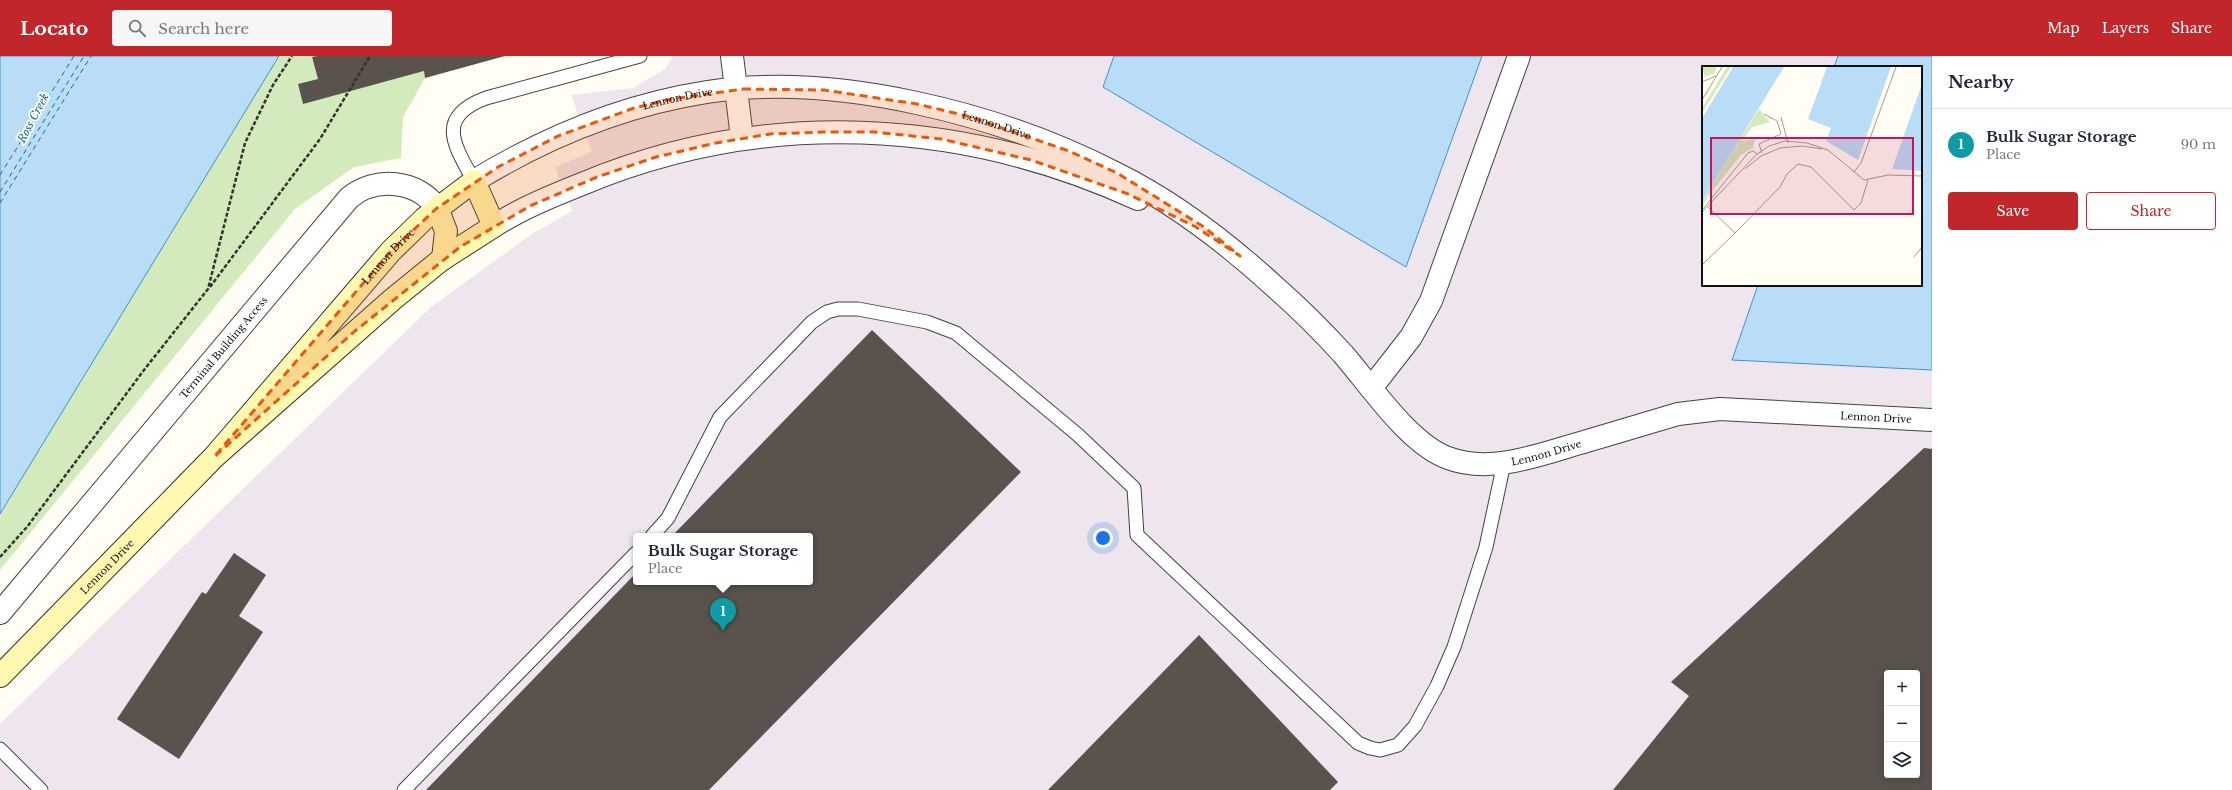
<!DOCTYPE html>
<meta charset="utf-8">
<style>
:root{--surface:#fff;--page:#f6f6f7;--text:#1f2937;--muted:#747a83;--line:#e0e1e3;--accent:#c1272a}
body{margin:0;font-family:"Libre Baskerville",serif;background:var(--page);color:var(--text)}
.controls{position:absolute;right:12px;bottom:12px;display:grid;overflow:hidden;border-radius:4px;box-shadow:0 2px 10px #0003}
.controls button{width:36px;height:36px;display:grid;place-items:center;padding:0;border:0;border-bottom:1px solid var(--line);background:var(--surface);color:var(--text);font:20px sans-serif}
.you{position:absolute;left:1103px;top:482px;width:14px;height:14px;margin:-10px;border:3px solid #fff;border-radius:50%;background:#1a73e8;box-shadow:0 0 0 6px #1a73e833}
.badge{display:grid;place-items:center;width:26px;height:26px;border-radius:50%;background:var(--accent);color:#fff;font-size:13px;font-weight:700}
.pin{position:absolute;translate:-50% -33px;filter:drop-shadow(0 1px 2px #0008)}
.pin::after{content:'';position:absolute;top:21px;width:14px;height:12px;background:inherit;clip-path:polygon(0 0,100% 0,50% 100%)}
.popup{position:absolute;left:633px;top:477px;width:180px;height:52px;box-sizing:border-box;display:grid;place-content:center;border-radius:4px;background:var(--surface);filter:drop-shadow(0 1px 3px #0005);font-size:13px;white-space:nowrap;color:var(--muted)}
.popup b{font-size:15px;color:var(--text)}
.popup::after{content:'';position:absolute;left:50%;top:100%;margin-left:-8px;border:8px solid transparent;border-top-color:var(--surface)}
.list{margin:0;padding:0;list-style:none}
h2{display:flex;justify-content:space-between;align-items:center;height:52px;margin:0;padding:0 16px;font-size:17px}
h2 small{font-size:13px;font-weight:400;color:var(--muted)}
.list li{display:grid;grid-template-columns:26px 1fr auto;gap:12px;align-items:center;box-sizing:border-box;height:72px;padding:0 16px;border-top:1px solid var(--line)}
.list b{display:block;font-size:15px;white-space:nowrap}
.list p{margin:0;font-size:13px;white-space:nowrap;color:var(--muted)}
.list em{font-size:13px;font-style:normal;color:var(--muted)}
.actions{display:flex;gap:8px;padding:12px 16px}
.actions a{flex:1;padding:9px 0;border:1px solid var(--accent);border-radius:4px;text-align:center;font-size:14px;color:var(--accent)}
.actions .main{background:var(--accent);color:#fff}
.icon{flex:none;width:22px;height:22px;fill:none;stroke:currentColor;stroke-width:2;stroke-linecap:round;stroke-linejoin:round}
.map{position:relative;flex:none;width:1932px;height:734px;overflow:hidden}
header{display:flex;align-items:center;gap:24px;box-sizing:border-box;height:56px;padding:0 20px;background:var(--accent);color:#fff}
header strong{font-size:19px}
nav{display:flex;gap:22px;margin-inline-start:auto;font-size:14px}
.search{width:280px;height:36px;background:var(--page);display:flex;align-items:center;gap:10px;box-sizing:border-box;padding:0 14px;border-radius:4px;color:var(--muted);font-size:15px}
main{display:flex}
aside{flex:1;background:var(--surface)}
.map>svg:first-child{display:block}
.industrial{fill:#eee5ee;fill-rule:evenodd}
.green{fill:#d3eabd}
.water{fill:#b9ddf6;stroke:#4090cd}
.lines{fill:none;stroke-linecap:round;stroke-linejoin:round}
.ferry{stroke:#1862a3;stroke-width:1;stroke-dasharray:5 4;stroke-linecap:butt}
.building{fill:#59524d;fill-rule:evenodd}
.lane-casing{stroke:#434343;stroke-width:15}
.street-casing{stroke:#434343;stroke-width:24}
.secondary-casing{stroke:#323232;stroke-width:24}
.path{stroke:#323232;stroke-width:2.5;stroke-dasharray:4 2;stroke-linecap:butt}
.lane{stroke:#fff;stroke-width:13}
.street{stroke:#fff;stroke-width:22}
.secondary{stroke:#fef8b0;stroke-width:22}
.marked{fill:#e8590c;fill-opacity:0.2;stroke:#e8590c;stroke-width:3;stroke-dasharray:8 5;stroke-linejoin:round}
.labels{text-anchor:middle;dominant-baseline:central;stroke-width:4;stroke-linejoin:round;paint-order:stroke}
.street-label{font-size:10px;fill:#101010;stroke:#fff}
.water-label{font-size:11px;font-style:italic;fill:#1862a3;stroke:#fff}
.inset-river{fill:none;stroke:#b9ddf6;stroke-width:2}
.inset-road{fill:none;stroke:#9f9e99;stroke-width:1}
.view{fill:#c2185b;fill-opacity:0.15;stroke:#c2185b;stroke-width:2}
.inset-edge{fill:none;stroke:#101010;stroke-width:2}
</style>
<header>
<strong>Locato</strong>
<div class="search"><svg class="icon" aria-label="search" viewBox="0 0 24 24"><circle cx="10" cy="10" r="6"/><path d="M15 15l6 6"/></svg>Search here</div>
<nav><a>Map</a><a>Layers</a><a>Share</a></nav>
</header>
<main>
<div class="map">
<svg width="1932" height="734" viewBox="0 0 1932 734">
<rect width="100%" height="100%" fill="#fffdf4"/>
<path class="industrial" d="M673 0H1114L1103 31 1406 211 1482 0H1838L1834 11H1703V229H1758L1732 304 1932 314V734H0V668L431 251 532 178 572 155 555 111 592 96 571 39 633 32 665 13ZM636 480H810V526H636ZM1887 617H1917V719H1887Z"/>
<path class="green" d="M279 0H317L312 2 318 23 298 29 303 47 424 15 425 22 403 61 401 102 354 111 295 153 0 514V458Z"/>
<path class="water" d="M0 0H279L0 458Z
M1114 0H1482L1406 211 1103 31Z
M1838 0H1932V314L1732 304 1758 229H1921V11H1834Z"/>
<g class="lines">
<path class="ferry" d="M0 119 74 0
M0 136 84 0
M0 147 91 0"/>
</g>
<path class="building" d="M317 0H505L425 22 424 15 303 48 298 28 318 23 312 1Z
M872 274 1021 416 709 734H426L636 517V526H810V480H672Z
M1924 392 1932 393V734H1613L1689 640 1671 626ZM1887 617H1917V719H1887Z
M234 497 266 519 239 560 263 576 179 703 117 663 202 536 206 538Z
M1199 579 1338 726 1330 734H1048Z"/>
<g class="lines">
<g class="lane-casing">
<path id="lane" d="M474 125C454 89 435 61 486 42L640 0
M652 480 668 462 720 361 812 266 827 256 838 253H858L927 266 956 277 1078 379 1134 432 1137 479 1358 687 1370 692 1380 694 1398 689 1415 670 1437 630 1454 591 1486 491 1504 407
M0 693 41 734
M404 734 636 497"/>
</g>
<g class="street-casing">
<g id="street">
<path d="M732 0 742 82"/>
<path id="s1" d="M474 125C546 81 623 49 707 36 836 16 1000 58 1115 117 1174 146 1227 187 1275 231 1299 252 1322 275 1343 298 1370 329 1409 388 1448 402 1492 419 1544 397 1587 385 1618 376 1648 367 1678 358L1720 353 1932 364"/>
<path d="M494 170C522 152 552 140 582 128 763 52 961 62 1138 143"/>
<path d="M1372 331 1411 281 1431 245 1519 0"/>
<path id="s2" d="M0 557 349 142C375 120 418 124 437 152"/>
</g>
</g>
<g class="secondary-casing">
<g id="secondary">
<path d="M437 152 446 175 443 203"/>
<path id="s3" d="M0 620 214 401 391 195 425 162 474 125 494 170 441 204 393 243 214 401"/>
</g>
</g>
<path class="path" d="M210 231 320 83 370 0
M0 501 27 471 144 314 208 233 245 87 273 29 292 0"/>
<use href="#lane" class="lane"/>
<use href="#street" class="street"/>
<use href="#secondary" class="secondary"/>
</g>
<path class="marked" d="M743 33 824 34 917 48 967 60 1069 95 1117 117 1204 171 1240 200 1196 171 1128 138 1031 104 941 83 874 76H826L770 78 716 87 656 101 597 121 530 150 460 191 355 275 214 401 391 195 437 152 498 111 558 80 634 52 672 43Z"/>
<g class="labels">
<g class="street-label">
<text stroke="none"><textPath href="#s1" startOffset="221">Lennon Drive</textPath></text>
<text stroke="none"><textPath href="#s1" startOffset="545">Lennon Drive</textPath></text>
<text stroke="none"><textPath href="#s3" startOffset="572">Lennon Drive</textPath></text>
<text stroke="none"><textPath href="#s2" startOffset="347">Terminal Building Access</textPath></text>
<text stroke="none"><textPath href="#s1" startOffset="1551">Lennon Drive</textPath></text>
<text stroke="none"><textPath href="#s1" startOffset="1215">Lennon Drive</textPath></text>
<text stroke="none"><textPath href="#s3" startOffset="153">Lennon Drive</textPath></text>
</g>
<g class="water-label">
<text transform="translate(33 62) rotate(-62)">Ross Creek</text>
</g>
</g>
<g transform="translate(1702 10)">
<rect width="220" height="220" fill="#fffdf4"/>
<path d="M0 1H15L12 7 3 11ZM25 1H29L0 47V42ZM57 43 68 56 50 61 40 75 53 73 51 82 40 88 7 129 0 141V135Z" fill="#d3eabd"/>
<path d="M31 1H82L0 135V52ZM125 1H189L156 94 124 75 129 62 106 53ZM220 18V105L190 103Z" fill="#b9ddf6"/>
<path d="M29 1H31L0 52V48Z" fill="#fffdf4"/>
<path class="inset-river" d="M0 99 61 1M0 102 63 1"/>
<path class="inset-road" d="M0 16 14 10M0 34 20 1M79 51 86 77M60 87 57 78 79 68 75 55 62 48M43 103 59 90 78 82 100 80 120 83M152 106 159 97 194 1M1 143 46 87 51 85 55 88M0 146 54 89 67 80 83 75 105 77 126 84 162 114 186 109 220 110M33 167 78 121 85 108 96 98 109 101 152 144 159 137 166 114M212 191 220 181M0 199 33 167 5 140"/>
<path class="view" d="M9 72H211V148H9Z"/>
<rect width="220" height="220" class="inset-edge"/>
</g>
</svg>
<div class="controls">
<button>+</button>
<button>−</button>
<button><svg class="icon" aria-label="layers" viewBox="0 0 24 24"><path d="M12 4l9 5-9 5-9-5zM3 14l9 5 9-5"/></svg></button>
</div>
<div class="you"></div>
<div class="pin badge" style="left:723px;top:575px;background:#0f9aa8">1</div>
<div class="popup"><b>Bulk Sugar Storage</b>Place</div>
</div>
<aside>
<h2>Nearby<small></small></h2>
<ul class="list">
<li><span class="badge" style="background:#0f9aa8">1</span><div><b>Bulk Sugar Storage</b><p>Place</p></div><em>90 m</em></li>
</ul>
<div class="actions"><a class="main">Save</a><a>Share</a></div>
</aside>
</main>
